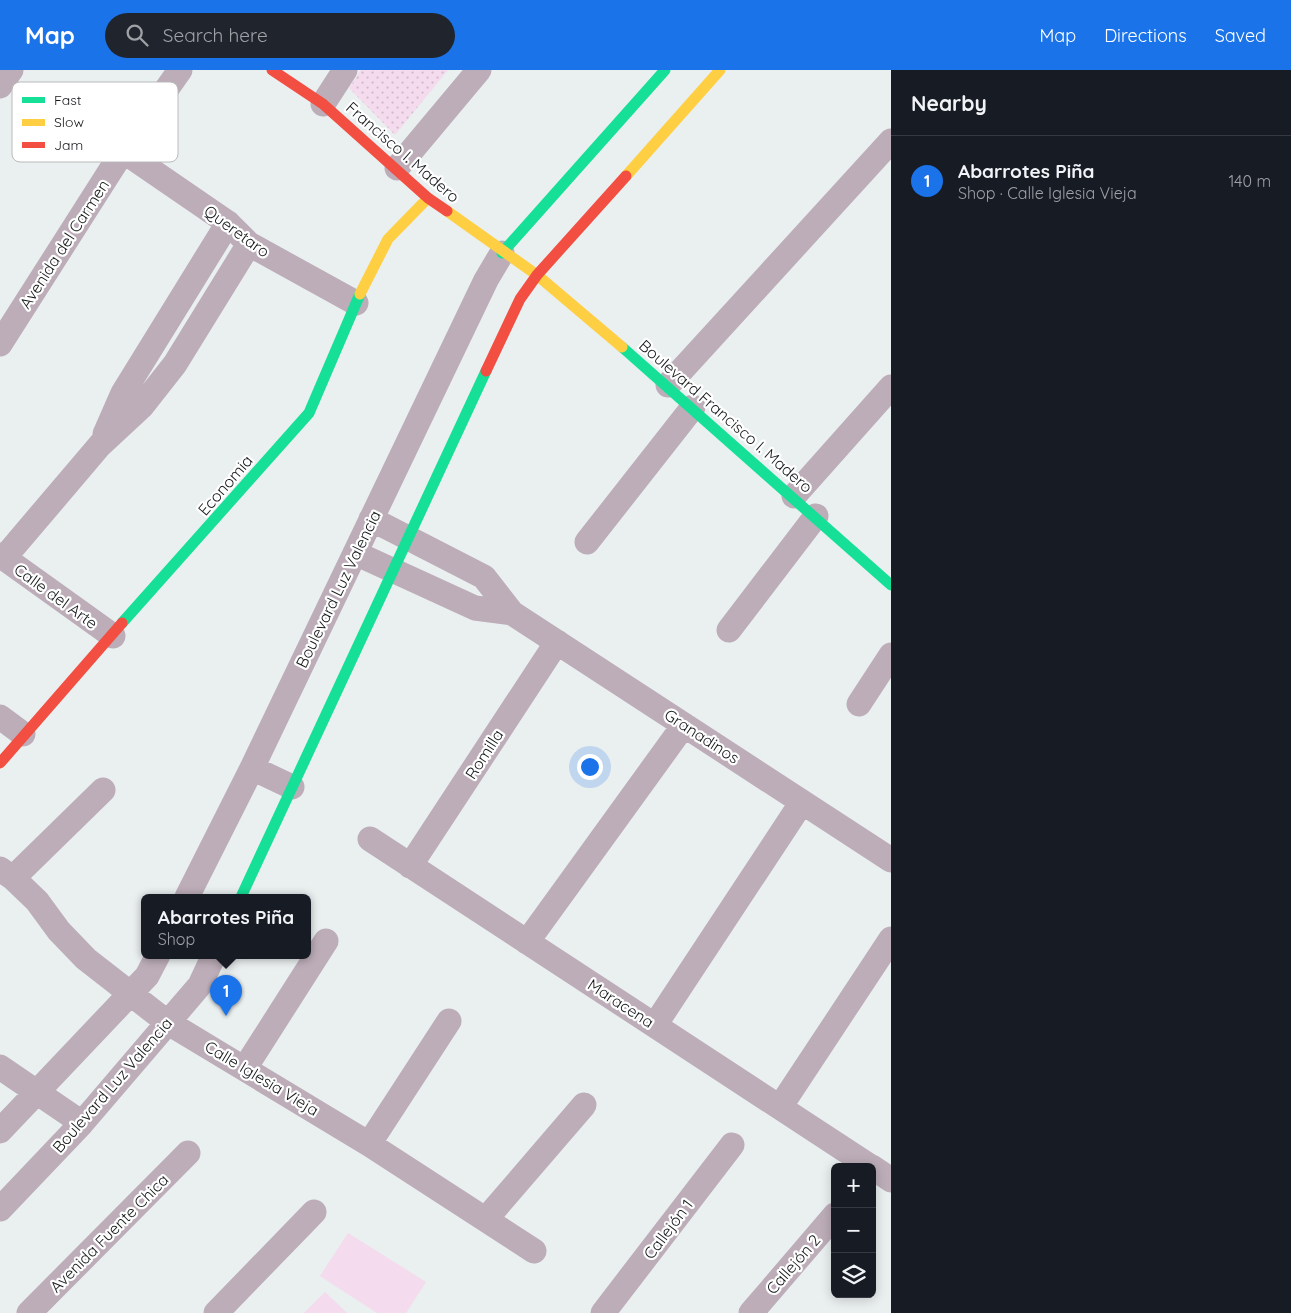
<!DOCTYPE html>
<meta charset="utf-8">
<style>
:root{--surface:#171b24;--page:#20242c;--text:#f1f3f6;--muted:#9ea1a6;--line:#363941;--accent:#1a73e8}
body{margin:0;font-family:Quicksand,sans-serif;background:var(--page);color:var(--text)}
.controls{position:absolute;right:15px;bottom:15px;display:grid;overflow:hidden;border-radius:8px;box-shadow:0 2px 12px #0003}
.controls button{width:45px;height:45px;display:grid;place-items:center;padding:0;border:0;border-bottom:1px solid var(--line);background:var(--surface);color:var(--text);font:25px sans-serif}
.you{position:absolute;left:589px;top:696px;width:18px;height:18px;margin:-12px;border:4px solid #fff;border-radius:50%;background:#1a73e8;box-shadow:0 0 0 8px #1a73e833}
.badge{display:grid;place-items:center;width:32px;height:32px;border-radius:50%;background:var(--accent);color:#fff;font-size:16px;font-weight:700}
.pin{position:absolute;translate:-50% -41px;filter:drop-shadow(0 1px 2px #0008)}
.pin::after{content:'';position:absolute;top:26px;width:18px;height:15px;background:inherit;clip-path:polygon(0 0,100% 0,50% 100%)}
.popup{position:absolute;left:141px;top:824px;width:170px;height:65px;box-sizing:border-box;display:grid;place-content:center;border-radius:8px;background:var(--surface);filter:drop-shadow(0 1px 4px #0005);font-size:16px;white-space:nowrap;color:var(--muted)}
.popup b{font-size:19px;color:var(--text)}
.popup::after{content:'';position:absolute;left:50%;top:100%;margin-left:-10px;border:10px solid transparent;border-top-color:var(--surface)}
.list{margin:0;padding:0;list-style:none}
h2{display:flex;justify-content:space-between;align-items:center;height:65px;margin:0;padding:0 20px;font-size:21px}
h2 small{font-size:16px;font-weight:400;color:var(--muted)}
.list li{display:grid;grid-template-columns:32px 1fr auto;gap:15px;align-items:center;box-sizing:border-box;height:90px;padding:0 20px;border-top:1px solid var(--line)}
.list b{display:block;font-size:19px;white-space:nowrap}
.list p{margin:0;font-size:16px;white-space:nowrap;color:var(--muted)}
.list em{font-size:16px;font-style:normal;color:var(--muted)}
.icon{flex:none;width:28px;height:28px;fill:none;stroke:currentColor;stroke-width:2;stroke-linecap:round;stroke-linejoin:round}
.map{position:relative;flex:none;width:891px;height:1243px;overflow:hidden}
header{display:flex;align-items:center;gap:30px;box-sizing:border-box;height:70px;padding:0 25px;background:var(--accent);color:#fff}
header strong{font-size:24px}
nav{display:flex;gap:28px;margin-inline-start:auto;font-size:18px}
.search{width:350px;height:45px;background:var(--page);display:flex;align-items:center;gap:12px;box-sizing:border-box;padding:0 18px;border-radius:28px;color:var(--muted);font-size:19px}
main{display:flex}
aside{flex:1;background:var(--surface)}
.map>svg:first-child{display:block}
.park{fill:url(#park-dots)}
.pitch{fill:#f4dbed}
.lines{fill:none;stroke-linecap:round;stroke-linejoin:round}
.street{stroke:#bcadb8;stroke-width:25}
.fast{stroke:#16e098;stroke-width:11}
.slow{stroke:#ffcf43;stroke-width:11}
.jam{stroke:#f24e42;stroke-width:11}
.labels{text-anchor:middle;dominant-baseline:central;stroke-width:4.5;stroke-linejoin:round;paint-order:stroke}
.street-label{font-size:16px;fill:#151819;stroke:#fff}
.key{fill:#fff;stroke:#b9baba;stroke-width:1}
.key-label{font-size:14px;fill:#151819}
</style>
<header>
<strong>Map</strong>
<div class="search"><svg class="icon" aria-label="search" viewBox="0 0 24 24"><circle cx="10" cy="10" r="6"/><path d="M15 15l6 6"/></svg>Search here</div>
<nav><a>Map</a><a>Directions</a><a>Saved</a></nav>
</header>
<main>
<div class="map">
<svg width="891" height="1243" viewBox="0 0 891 1243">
<defs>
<pattern id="park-dots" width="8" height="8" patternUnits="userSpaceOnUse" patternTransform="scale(1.25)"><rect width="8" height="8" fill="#f4dbed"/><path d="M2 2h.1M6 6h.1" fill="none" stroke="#d0bbcb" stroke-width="1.8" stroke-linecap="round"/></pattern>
</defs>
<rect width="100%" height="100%" fill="#eaeff0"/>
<path class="park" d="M361 0H448L395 65 349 18Z"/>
<path class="pitch" d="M348 1163 426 1212 406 1243H377L320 1206Z
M325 1222 347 1243H304Z"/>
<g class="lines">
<path class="street" d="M0 16 11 0
M323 34 345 0
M123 81 228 153 249 174 356 233
M397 98 479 0
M0 274 123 81 180 0
M668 315 891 71
M105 364 123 323 228 153
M794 426 891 317
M371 449 484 507 512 543 891 790
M587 472 693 337
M355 483 475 538 512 543
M0 485 113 566
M4 488 100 375 142 336 175 294 249 174
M729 560 816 446
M859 634 891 585
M0 647 23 664
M252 698 292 717
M370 769 871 1097
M410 796 557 572
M0 799 13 808 37 831 59 861 86 889 167 952 369 1074 534 1181
M13 808 103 720
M187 827 252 698 486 210 502 183
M527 872 684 655
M655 955 802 732
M0 997 82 1053
M245 998 326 871
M780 1037 891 869
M0 1061 147 906 158 885
M369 1074 449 951
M872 1097 891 1110
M0 1139 82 1053 200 915 214 885
M486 1149 584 1035
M29 1243 188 1083
M216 1243 314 1142
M603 1243 732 1075
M751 1243 835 1145"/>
<path class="fast" d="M502 183 665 0
M622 277 891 515
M122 553 309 343 360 224
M241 827 486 301"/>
<path class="slow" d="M626 106 720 0
M447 141 537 205 622 277
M360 224 388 169 428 128"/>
<path class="jam" d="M272 0 323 34 428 128 447 141
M486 301 520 229 537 205 626 106
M0 693 122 553"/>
</g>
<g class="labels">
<g class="street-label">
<text transform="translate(403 82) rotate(41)">Francisco I. Madero</text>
<text transform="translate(237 161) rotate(36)">Queretaro</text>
<text transform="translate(64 174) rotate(-57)">Avenida del Carmen</text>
<text transform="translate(726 346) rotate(41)">Boulevard Francisco I. Madero</text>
<text transform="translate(225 415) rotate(-49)">Economia</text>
<text transform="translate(338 519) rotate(-64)">Boulevard Luz Valencia</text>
<text transform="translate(56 526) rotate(36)">Calle del Arte</text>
<text transform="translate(702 666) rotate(33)">Granadinos</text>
<text transform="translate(484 684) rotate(-57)">Romilla</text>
<text transform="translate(621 933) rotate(33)">Maracena</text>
<text transform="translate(262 1008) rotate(31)">Calle Iglesia Vieja</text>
<text transform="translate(112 1015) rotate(-49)">Boulevard Luz Valencia</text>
<text transform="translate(668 1159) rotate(-53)">Callejón 1</text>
<text transform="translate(109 1163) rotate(-45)">Avenida Fuente Chica</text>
<text transform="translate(793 1194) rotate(-49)">Callejón 2</text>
</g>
</g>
<rect x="12" y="12" width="166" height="80" rx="8" class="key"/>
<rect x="22" y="27" width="23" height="6" fill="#16e098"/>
<rect x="22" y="49" width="23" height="7" fill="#ffcf43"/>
<rect x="22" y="72" width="23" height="6" fill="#f24e42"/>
<g class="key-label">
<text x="54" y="35">Fast</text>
<text x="54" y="57">Slow</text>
<text x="54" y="80">Jam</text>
</g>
</svg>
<div class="controls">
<button>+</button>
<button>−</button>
<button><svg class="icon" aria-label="layers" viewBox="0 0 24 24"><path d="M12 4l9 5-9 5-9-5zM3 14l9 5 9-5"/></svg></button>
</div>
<div class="you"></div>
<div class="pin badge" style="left:226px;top:946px">1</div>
<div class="popup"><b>Abarrotes Piña</b>Shop</div>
</div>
<aside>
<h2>Nearby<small></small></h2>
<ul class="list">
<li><span class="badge">1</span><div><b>Abarrotes Piña</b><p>Shop · Calle Iglesia Vieja</p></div><em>140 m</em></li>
</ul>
</aside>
</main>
